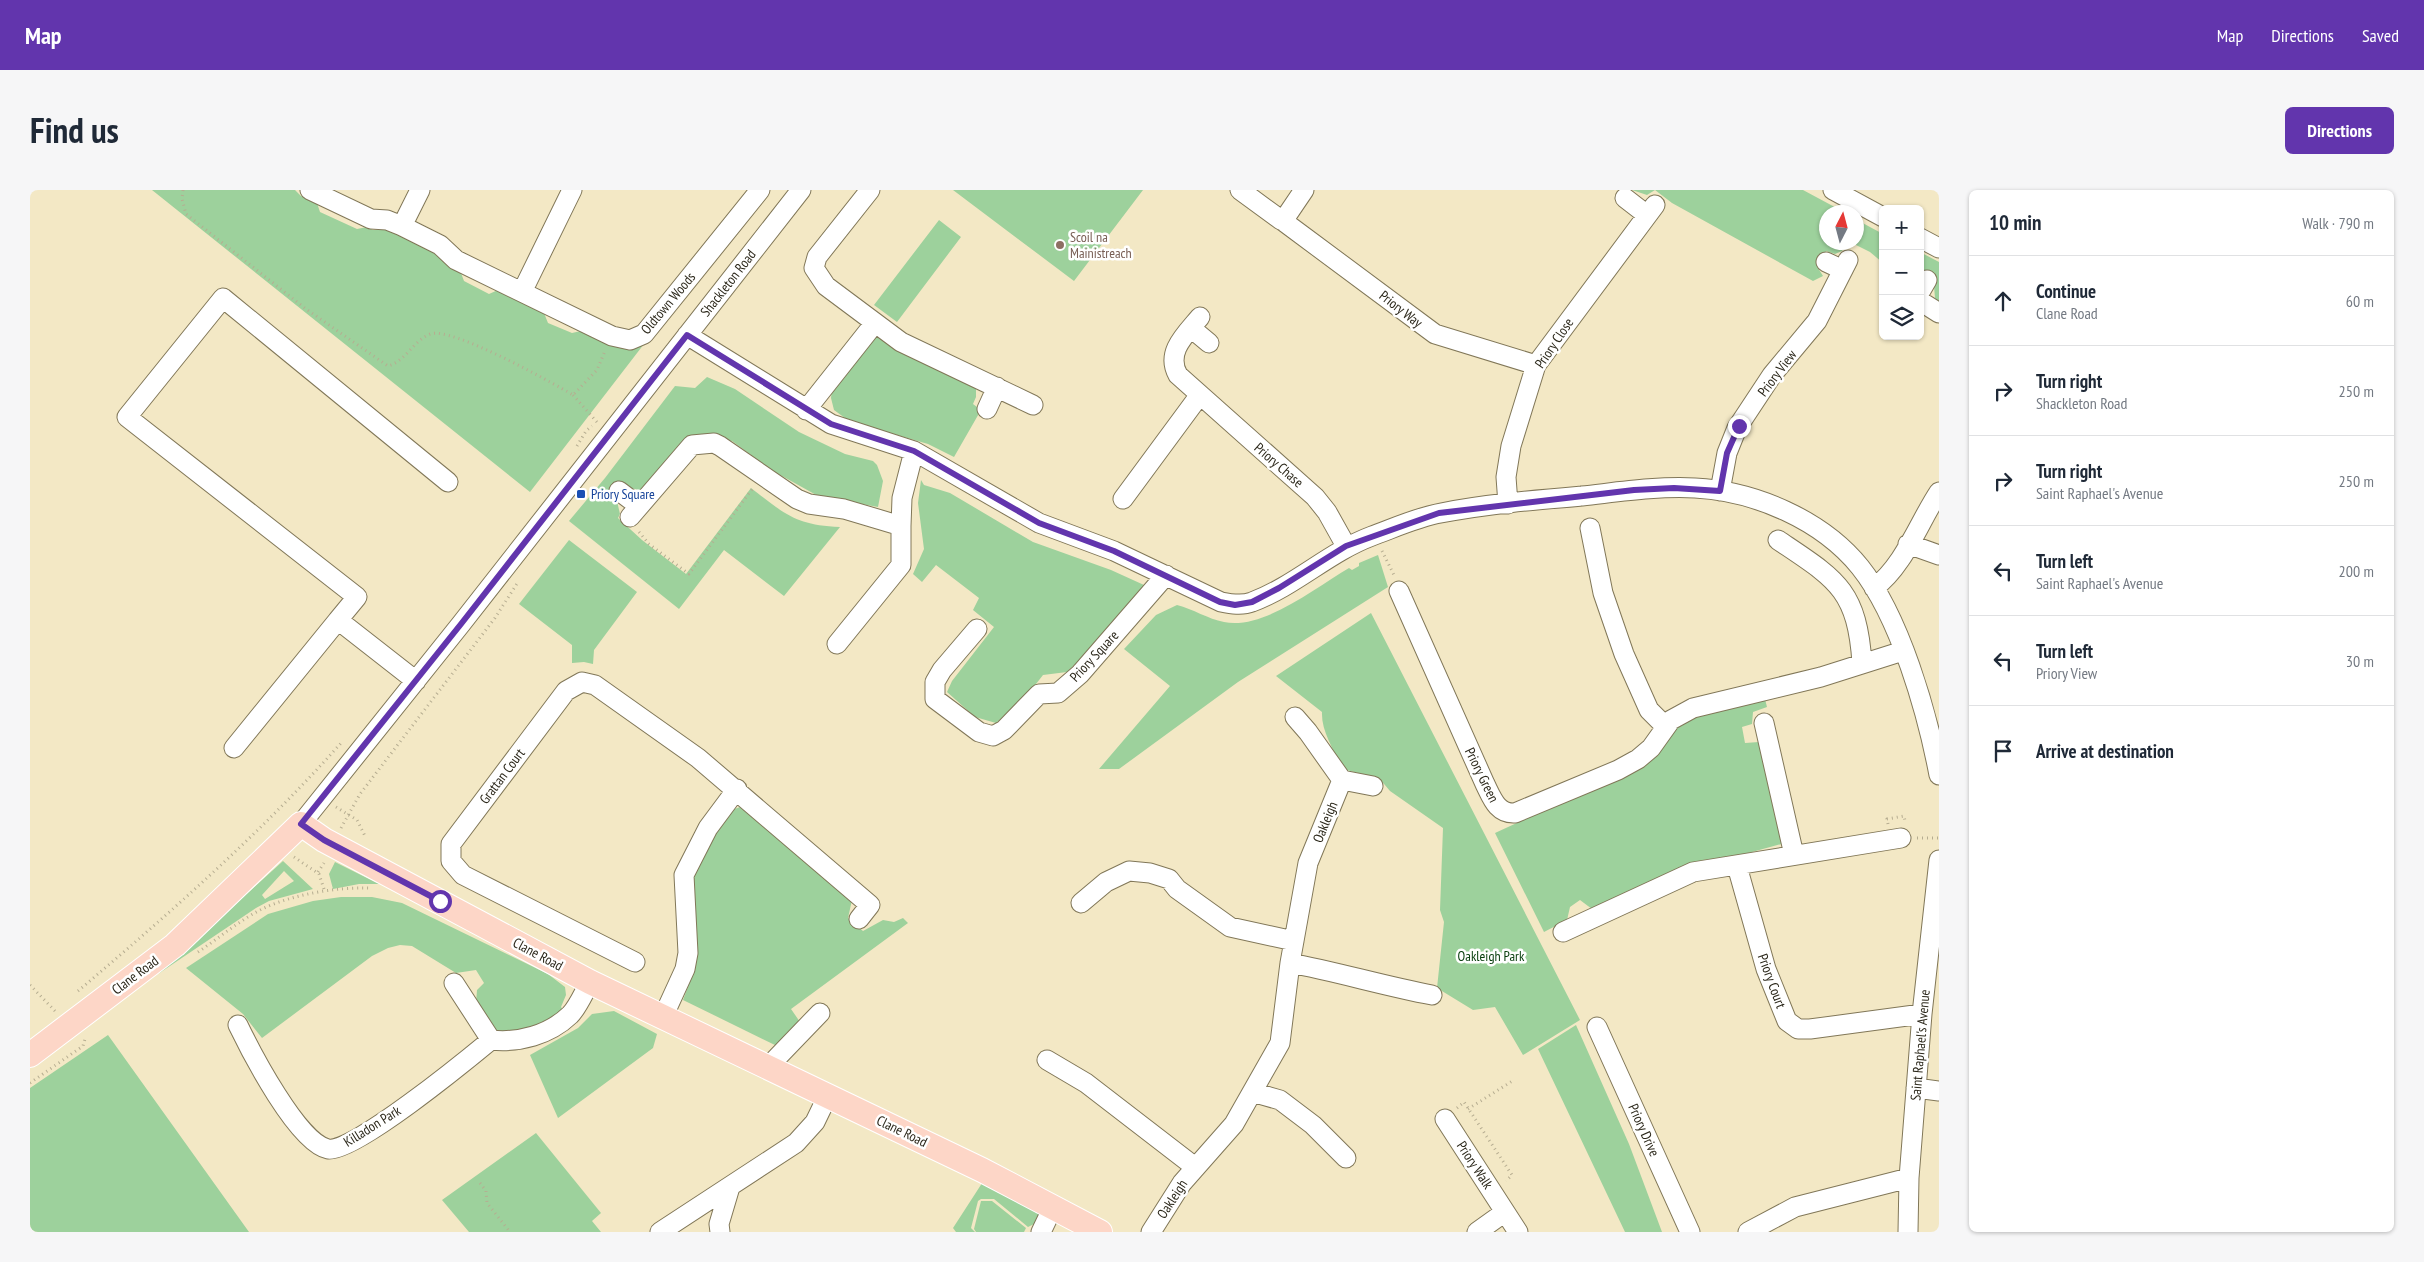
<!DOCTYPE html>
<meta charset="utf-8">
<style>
:root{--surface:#fff;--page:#f6f6f7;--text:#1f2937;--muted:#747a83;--line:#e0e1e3;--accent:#6235ad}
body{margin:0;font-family:"PT Sans Narrow",sans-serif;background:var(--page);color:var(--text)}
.controls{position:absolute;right:15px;top:15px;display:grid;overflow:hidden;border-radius:8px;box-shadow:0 1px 4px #0004}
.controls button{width:45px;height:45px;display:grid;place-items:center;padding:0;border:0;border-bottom:1px solid var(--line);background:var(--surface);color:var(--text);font:25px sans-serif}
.compass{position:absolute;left:1789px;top:15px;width:45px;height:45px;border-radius:50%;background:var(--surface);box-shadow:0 1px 4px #0004;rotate:6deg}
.stop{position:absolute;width:15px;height:15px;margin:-11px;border:4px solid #6235ad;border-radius:50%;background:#fff}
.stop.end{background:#6235ad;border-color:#fff;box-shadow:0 1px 5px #0008}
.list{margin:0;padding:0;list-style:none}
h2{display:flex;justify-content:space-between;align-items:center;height:65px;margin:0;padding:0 20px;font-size:21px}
h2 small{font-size:16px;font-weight:400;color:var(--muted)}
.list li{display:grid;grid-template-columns:32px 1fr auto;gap:15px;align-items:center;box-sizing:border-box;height:90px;padding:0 20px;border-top:1px solid var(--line)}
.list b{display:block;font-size:19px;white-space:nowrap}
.list p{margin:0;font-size:16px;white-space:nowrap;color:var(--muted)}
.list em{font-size:16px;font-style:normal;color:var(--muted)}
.icon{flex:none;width:28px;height:28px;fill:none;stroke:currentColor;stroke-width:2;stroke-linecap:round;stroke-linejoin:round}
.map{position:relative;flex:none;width:1909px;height:1042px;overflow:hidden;border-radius:8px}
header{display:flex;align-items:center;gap:30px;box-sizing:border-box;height:70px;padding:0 25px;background:var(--accent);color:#fff}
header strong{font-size:24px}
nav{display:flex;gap:28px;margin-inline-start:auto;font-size:18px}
.intro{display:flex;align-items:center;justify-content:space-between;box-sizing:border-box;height:120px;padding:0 30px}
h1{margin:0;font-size:35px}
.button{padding:12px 22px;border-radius:8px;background:var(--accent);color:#fff;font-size:18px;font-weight:700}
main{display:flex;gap:30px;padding:0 30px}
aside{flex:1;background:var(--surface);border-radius:8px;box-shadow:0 1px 4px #0004}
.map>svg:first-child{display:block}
.green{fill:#9dd19c;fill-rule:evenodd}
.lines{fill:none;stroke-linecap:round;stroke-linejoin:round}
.minor-casing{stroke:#817758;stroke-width:21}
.major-casing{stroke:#fff;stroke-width:26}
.path{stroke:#b6ad91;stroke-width:3;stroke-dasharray:1 4;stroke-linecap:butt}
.minor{stroke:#fff;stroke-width:19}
.major{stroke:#fdd6c7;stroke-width:24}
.route{stroke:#6235ad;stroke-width:6}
.education-dot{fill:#8d6e63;stroke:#fff;stroke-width:2}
.transit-dot{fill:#1a4fb4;stroke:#fff;stroke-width:2}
.labels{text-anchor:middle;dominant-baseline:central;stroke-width:5;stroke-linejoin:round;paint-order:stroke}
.education-label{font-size:14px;fill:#785e54;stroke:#fff;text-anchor:start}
.street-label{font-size:14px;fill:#2c281b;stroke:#fff}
.transit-label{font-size:14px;fill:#164399;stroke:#fff;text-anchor:start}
.park-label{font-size:14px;fill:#063c0b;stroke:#fff}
</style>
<header>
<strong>Map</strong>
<nav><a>Map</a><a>Directions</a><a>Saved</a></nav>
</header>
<div class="intro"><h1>Find us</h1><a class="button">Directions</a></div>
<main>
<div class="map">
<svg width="1909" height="1042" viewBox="0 0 1909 1042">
<rect width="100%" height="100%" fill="#f3e8c5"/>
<path class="green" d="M122 0H265L271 6 287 13 290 22 327 39 337 37 343 40 361 39 404 61 419 76 431 83 434 91 459 104 468 100 514 123 518 133 542 143 551 141C571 150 593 166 614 154L500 302Z
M923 0H1113L1044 91Z
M1602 0H1773L1814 22H1796V52L1816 53 1812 61 1805 64 1796 61 1788 78 1793 86 1783 91 1642 13 1625 0 1617 5Z
M909 30 931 47 867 132 844 115Z
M1827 30 1853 44V73L1840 62 1822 53 1826 52Z
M1890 62 1909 72V114L1905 108 1904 96 1890 88Z
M850 147 946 194V207L943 214 951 220 924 267 898 254 819 231 804 220 801 208 802 199 844 148Z
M677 187 705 199 769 242 815 264 843 271 847 275 853 291 848 317 788 306 743 281 702 251 682 248 612 301 597 297 587 311 590 324 588 328 612 350 656 384 721 298C755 324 765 335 810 337L754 406 694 360 649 419 539 331 575 288 645 196 665 198Z
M891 290 894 295 920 303 1003 352 1081 380 1114 395 1071 450 1037 482 1013 485 992 512 966 533 945 527 917 502 922 491 964 437 943 420 949 408 906 375 892 392 883 384 894 359 888 313Z
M539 350 607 402 564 460 563 474 554 472 542 473V455L489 414Z
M1348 365 1358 397 1208 492 1089 579H1069L1140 496 1094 459 1126 425 1147 415C1163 419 1178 429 1194 432 1234 440 1286 397 1319 378L1322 380 1329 376V373Z
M1341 423 1550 830 1493 865 1465 817 1443 820 1407 798 1414 732 1410 720 1413 638 1360 601 1349 588 1312 579C1305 561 1291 542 1292 522L1246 486Z
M1734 505 1737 517 1723 522 1722 534 1712 537 1715 553 1729 552 1755 653 1704 667 1673 670 1562 719 1550 710 1540 717 1537 730 1514 742 1465 643 1541 608 1642 539 1670 524Z
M710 617 717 618 822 710 818 728 833 741 853 730 864 732 873 728 878 733 761 819 770 832 747 856 653 810 662 786V683L683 644 702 620Z
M253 671 283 699 239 711 226 718 128 784ZM254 681 264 691 235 709 232 705Z
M305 672 347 693 352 694H329L303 699 299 684Z
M311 707H342L372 713 518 784 535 797 536 805 531 817 534 821C512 837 489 843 462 841L446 813 447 800 454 793 446 780 426 783 382 756 370 755 358 758 342 766 232 848 213 824 156 778 238 724 283 711Z
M584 821 627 844 623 858 528 928 500 865 548 838 562 824Z
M1546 835 1599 954 1632 1042H1595L1508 859Z
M78 845 219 1042H0V898Z
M506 943 571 1023 562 1031 571 1042H439L412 1010Z
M956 987 1014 1020 1008 1032 998 1037 964 1009H951L948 1011 941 1038 945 1042H926L923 1038Z
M951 1011H962L996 1038 994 1042H946L944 1039Z"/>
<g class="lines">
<g class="minor-casing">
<path id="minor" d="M280 0 341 29 357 30 372 36 410 55 426 70 582 146 600 150 614 144 730 0
M840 0 787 67 784 78 796 96 871 152 1003 215
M1210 0 1251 30
M1274 0 1253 31 1405 144 1506 175
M1803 0 1853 27
M1595 8 1617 25
M372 36 390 0
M1890 48 1909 58
M1796 72 1813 80
M492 102 542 0
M1890 102 1897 90
M1890 111 1909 123
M1170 127C1156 144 1135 162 1148 185L1285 307 1297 322 1316 356
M1161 138 1179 153
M657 145 801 234 884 261 1009 333 1084 361 1191 412C1201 414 1212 416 1222 412 1265 396 1299 362 1342 346 1364 338 1388 327 1411 323 1457 314 1505 310 1552 306 1589 302 1627 296 1665 298 1725 301 1792 330 1830 377 1870 427 1897 522 1909 585
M957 219 967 197
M776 220 844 134
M589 301 609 316
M1690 301 1697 263 1707 238 1742 185 1787 131 1818 70
M1093 309 1169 206
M1478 314 1476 287 1481 256 1506 175 1625 15
M600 327 662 255 684 253 690 256 767 309 779 314 814 319 871 336 872 308 884 261
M1560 338 1573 403 1594 464 1619 520 1635 536
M1748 350C1806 389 1827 399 1832 473
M1878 354 1909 365
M1844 398C1874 376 1889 332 1909 302
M1369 401 1455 594C1462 608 1467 624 1485 623L1588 580 1608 569 1621 558 1641 530 1663 518 1791 487 1873 461
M947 439 912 480 905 492V509L949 542 963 546 974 540 1009 504 1028 503 1050 484 1136 385
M807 454 871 375V336
M386 491 308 430 327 407 97 227 193 108 418 292
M1265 527 1278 542 1312 590
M1734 533 1764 665
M204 558 308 430
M1312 590 1343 596
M271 634 431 434 771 0
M1707 676 1736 779 1757 831 1768 839H1780L1892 824
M1051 713 1076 692 1099 681 1120 683 1139 689 1147 699 1200 737 1264 751
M1533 742 1663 682 1871 648
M605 772 433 685 421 671V654L536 501 552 492 565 495 668 568 840 715 829 729
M1260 773C1308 782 1354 796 1402 805
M424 793 461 850
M633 827 655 779 658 763 654 685 678 638 707 599
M208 835C221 862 268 953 298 959 322 964 438 869 461 850 489 853 519 845 540 825 548 817 554 802 560 792
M1567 837 1660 1042
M1017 870 1056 893 1165 977
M738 877 790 823
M1886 898 1909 901
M1222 902 1250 910 1283 935 1316 968
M1415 929 1488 1042
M630 1042 766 953 785 932 798 905
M690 1042 689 1034 700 997
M1011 1042 1022 1019
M1121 1042 1152 993 1204 934 1250 853 1260 773 1278 673 1312 590
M1447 1042 1475 1022
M1718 1042 1765 1017 1879 988
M1878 1042 1879 988 1892 824 1909 670"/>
</g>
<g class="major-casing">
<path id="major" d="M0 865 145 755 271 634 294 650 560 792 952 980 1070 1042"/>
</g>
<path class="path" d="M153 0 152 9 156 24 276 119 358 176C376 171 383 151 400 144 421 136 521 192 543 205L567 180 575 161
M543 205 567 232
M547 256 556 241 562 236
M609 342 619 354 659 384 723 298
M1352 361 1364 385
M306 617 327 630 336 648
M1858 634 1857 629 1874 626 1875 631
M311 638 330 604 465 428 488 392
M1887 648H1909
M264 667 289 684 295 702
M288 682 294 673
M168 762C189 748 210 730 232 719 264 704 306 697 341 698
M0 795 26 822
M48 801C140 723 231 643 312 552
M0 893 53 856 55 849
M1427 918 1434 912 1482 985 1476 991
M1438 919 1484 890
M450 993 456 1001 457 1013 480 1042"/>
<use href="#minor" class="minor"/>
<use href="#major" class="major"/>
</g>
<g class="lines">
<path class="route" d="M410 711 294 650 271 634 431 434 657 145 801 234 884 261 1009 333 1084 361 1190 412 1205 415 1222 412 1249 398 1316 356 1409 323 1604 300 1644 298 1690 301 1697 263 1709 236"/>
</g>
<circle class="education-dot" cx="1030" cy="55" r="5"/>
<rect class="transit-dot" x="546" y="299" width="10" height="10" rx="2.5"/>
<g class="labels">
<g class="education-label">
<text x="1040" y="47">Scoil na<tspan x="1040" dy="16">Mainistreach</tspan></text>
</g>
<g class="street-label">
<text transform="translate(698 93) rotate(-52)">Shackleton Road</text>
<text transform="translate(638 113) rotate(-50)">Oldtown Woods</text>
<text transform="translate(1371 119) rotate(38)">Priory Way</text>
<text transform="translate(1524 153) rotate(-56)">Priory Close</text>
<text transform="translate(1747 183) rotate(-53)">Priory View</text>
<text transform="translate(1249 275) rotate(41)">Priory Chase</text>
<text transform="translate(1064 466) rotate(-47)">Priory Square</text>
<text transform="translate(1452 585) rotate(64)">Priory Green</text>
<text transform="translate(472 586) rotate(-53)">Grattan Court</text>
<text transform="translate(1295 632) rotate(-68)">Oakleigh</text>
<text transform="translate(508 764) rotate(28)">Clane Road</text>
<text transform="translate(105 785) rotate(-37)">Clane Road</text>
<text transform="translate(1742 791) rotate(70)">Priory Court</text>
<text transform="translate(1890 855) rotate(-85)">Saint Raphael's Avenue</text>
<text transform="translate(342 936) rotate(-32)">Killadon Park</text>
<text transform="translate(1614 940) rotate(66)">Priory Drive</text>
<text transform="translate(872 941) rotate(26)">Clane Road</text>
<text transform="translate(1445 975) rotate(57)">Priory Walk</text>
<text transform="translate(1142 1009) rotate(-57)">Oakleigh</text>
</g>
<g class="transit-label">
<text x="561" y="304">Priory Square</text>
</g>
<g class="park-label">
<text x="1461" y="766">Oakleigh Park</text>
</g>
</g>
</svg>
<div class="controls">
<button>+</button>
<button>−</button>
<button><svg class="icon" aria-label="layers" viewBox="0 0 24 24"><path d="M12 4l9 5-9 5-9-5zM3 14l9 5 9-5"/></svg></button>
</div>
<svg class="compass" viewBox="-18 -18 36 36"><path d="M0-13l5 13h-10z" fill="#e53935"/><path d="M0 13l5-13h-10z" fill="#747a83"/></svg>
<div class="stop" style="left:410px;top:711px"></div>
<div class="stop end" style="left:1709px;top:236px"></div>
</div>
<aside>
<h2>10 min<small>Walk · 790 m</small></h2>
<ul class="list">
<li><svg class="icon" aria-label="ahead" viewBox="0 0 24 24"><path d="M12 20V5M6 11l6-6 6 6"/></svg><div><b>Continue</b><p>Clane Road</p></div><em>60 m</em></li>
<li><svg class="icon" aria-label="right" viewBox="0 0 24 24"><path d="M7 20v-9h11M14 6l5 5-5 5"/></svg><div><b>Turn right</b><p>Shackleton Road</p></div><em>250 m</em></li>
<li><svg class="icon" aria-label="right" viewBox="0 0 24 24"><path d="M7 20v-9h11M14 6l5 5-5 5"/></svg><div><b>Turn right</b><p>Saint Raphael's Avenue</p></div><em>250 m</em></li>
<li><svg class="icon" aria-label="left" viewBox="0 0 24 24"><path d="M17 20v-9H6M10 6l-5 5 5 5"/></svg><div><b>Turn left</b><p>Saint Raphael's Avenue</p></div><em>200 m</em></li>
<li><svg class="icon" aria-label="left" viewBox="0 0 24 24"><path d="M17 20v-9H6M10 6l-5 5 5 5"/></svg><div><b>Turn left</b><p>Priory View</p></div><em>30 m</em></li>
<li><svg class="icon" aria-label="arrive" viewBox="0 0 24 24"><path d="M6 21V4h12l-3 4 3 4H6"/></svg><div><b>Arrive at destination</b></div></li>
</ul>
</aside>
</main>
